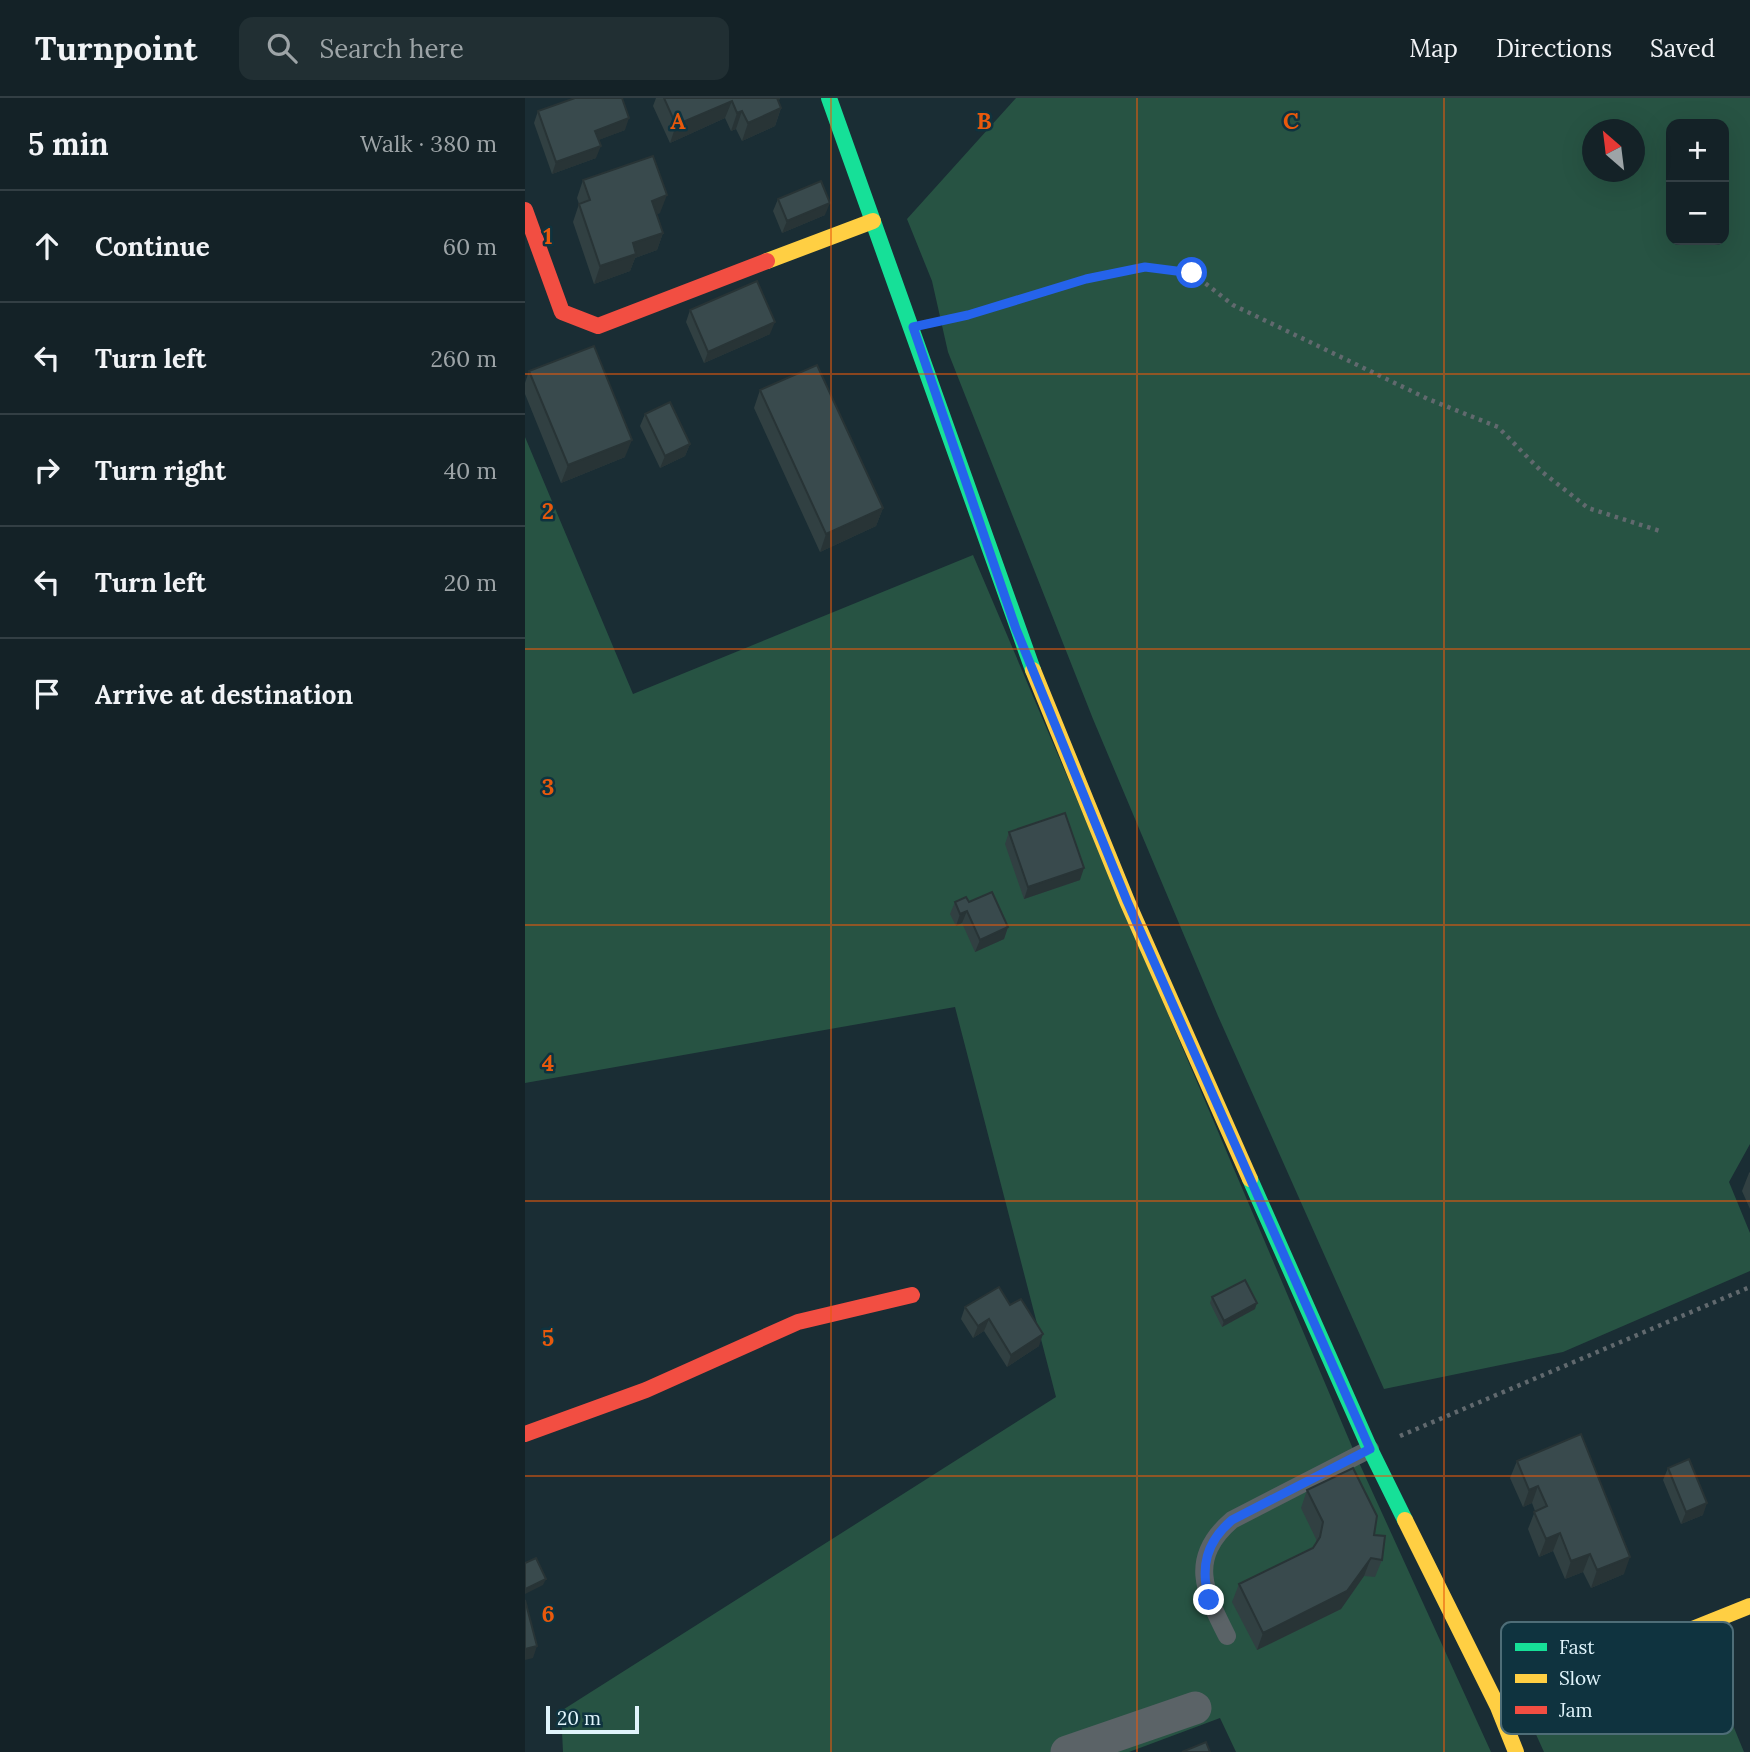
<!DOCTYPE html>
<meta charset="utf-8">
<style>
body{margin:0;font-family:Lora,serif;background:#212f33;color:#f1f3f6}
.controls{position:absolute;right:21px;top:21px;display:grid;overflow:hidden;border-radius:14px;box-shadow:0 7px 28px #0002}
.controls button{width:63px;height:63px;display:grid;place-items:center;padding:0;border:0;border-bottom:2px solid #333f44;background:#142227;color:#f1f3f6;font:35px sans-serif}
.compass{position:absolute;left:1057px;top:21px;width:63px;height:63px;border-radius:50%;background:#142227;box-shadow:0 7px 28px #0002;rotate:332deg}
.scale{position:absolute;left:21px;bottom:18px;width:93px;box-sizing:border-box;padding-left:7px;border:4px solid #e0f4fb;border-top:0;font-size:19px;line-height:24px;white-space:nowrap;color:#e0f4fb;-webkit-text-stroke:5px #0f333f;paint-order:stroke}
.stop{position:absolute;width:21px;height:21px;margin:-16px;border:5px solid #2563eb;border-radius:50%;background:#fff}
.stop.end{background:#2563eb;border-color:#fff;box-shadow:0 2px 7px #0008}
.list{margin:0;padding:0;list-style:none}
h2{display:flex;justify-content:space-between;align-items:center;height:91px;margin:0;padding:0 28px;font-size:30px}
h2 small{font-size:23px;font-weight:400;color:#9da4a7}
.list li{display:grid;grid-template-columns:46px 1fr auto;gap:21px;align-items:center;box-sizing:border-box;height:112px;padding:0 28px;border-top:2px solid #333f44}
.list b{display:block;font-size:26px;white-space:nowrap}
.list em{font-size:23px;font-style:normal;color:#9da4a7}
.icon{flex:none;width:38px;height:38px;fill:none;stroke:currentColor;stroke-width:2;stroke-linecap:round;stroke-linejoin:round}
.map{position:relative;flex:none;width:1225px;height:1654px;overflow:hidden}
header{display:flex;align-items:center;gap:42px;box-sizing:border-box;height:98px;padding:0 35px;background:#142227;border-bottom:2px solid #333f44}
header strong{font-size:33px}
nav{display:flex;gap:38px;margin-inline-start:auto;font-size:24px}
.search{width:490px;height:63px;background:#212f33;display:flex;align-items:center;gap:18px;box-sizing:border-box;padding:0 24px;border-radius:14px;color:#9da4a7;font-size:26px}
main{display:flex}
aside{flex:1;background:#142227}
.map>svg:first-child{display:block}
</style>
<header>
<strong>Turnpoint</strong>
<div class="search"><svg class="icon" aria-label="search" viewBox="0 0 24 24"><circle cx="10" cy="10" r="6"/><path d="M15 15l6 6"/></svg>Search here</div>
<nav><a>Map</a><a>Directions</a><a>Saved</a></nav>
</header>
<main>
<aside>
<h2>5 min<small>Walk · 380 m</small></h2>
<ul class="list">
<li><svg class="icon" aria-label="ahead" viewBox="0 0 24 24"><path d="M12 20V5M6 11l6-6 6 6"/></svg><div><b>Continue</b></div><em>60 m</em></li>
<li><svg class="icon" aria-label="left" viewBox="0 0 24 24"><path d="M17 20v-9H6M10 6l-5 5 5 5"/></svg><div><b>Turn left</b></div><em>260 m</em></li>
<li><svg class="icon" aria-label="right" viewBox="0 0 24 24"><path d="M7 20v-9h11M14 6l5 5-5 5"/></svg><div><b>Turn right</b></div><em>40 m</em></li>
<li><svg class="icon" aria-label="left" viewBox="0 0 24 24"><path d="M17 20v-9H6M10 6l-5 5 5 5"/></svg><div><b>Turn left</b></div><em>20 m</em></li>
<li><svg class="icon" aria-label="arrive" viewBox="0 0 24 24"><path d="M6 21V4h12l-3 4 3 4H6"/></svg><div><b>Arrive at destination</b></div></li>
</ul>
</aside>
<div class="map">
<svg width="1225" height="1654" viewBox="0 0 1225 1654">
<rect width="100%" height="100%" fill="#1a2d34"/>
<path fill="#275343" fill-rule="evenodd" d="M491,0H1225V1046L1204,1084L1225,1135V1173L1038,1254L859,1291L693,918L568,621L423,254L407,183L382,121ZM1146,26H1199V142H1146ZM1068,32H1110V74H1068Z
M0,339L108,596L448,457L831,1358L966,1654H711L695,1620L604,1654H38L36,1613L531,1299L430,909L0,985Z
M1176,1550L1219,1654H1019L1009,1632L1015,1616Z"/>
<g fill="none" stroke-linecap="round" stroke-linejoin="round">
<path stroke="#61696e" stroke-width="4.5" stroke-dasharray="3.5 5" stroke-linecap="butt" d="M420,222L561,181L620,168L667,175L708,207L903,301L973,329L1016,373L1063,410L1135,433
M875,1338L1225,1189"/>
<path stroke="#5b6367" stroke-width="18" d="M702,1538C679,1493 663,1460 707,1422L845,1351"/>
<path stroke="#5b6367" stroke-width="33" d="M542,1654L670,1610"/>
<path stroke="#16e098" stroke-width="16" d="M304,0L508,572
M725,1081L845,1351L880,1422"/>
<path stroke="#ffcf43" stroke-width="16" d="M242,163L348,123
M508,572L602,803L725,1081
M880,1422L973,1609L991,1654
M973,1609L1225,1508"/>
<path stroke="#f24e42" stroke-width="16" d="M0,112L37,214L73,228L242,163
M0,1336L121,1292L273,1224L387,1197"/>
</g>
<path fill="#314042" d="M131,0H255L253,4L256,10L250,28L217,43L211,31L206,33L200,20L145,45L128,8Z
M13,13L100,32L73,42L71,60L27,76L9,25Z
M58,82L135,115L131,116L138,135L132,152L110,160L105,173L69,186L48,124L54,106L52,100Z
M253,101L300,117L257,135L248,113Z
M165,212L245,236L179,265L161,224Z
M4,273L100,359L36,385L0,296V285Z
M235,292L358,410L351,428L295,454L229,310Z
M120,316L165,346L160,358L135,370L115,328Z
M484,734L555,782L499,801L480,746Z
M430,804H444L483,829L479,841L450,854L437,825L431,828L425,816Z
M1225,1074V1111L1217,1093L1224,1075Z
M687,1199L730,1211L697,1229L685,1205Z
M485,1207L514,1248L482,1269L459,1233L448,1240L436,1221L440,1209Z
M992,1363L1099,1476L1066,1490L1058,1474L1040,1481L1028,1453L1014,1459L1003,1431L1010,1413L1007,1405L998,1409L985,1380Z
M1143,1370L1178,1417L1156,1426L1138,1382Z
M782,1392L849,1437L857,1462L850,1479L839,1478L816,1511L732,1552L707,1504L714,1486L788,1450L791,1446V1441L776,1410Z"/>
<path fill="#283436" d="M251,0H255L250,13L256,10L250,28L217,43L223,25Z
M207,3L200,20L145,45L151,27Z
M217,13L211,31L206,33L212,15Z
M104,20L100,32L66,45L70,33Z
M76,48L71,60L27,76L31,64Z
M142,97L135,115L120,121L127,103Z
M305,105L300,117L257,135L262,123Z
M138,135L132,152L110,160L105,173L69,186L75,168L108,145Z
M250,224L245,236L179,265L183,254Z
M107,342L100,359L36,385L43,367Z
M165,346L160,358L135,370L140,358Z
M358,410L351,428L295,454L301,436Z
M559,770L555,782L499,801L503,789Z
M442,813L437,825L431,828L435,816Z
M483,829L479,841L450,854L455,842Z
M732,1205L730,1211L697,1229L699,1223Z
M464,1221L459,1233L448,1240L453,1228Z
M518,1236L514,1248L482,1269L486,1257Z
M1013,1388L1007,1405L998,1409L1004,1392Z
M1182,1405L1178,1417L1156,1426L1161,1414Z
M1035,1435L1028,1453L1014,1459L1021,1441Z
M1065,1456L1058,1474L1040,1481L1046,1463Z
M1105,1459L1099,1476L1066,1490L1072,1472Z
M846,1460L839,1478L816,1511L732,1552L738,1535Z
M21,1481L18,1487L0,1496V1491Z
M12,1548L8,1560L0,1562V1551Z"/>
<path fill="#394a4d" stroke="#283436" stroke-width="2" d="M50,0H97L104,20L70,33L76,48L31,64L13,13Z
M139,0H252L256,10L223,25L217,13L212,15L207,3L151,27Z
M128,58L142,97L127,103L138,135L108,145L111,156L75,168L54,106L65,102L58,82Z
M296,83L305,105L262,123L253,101Z
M232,183L250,224L183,254L165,212Z
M69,248L107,342L43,367L4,273Z
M292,267L358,410L301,436L235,292Z
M145,304L165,346L140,358L120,316Z
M540,715L559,770L503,789L484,734Z
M467,794L483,829L455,842L442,813L435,816L430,804L441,799L444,804Z
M720,1182L732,1205L699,1223L687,1199Z
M474,1189L485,1207L496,1201L518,1236L486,1257L464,1221L453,1228L440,1209Z
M1056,1336L1105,1459L1072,1472L1065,1456L1046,1463L1035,1435L1021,1441L1009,1414L1022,1408L1013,1388L1004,1392L992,1363Z
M1164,1361L1182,1405L1161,1414L1143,1370Z
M828,1370L852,1418L849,1437L860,1438L857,1462L846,1460L822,1493L738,1535L714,1486L788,1450L795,1439L798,1424L782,1392Z
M11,1460L21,1481L0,1491V1465Z
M0,1502L12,1548L0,1551Z
M681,1644L685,1654H657Z"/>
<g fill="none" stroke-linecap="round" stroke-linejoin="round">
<path stroke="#2563eb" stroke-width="9" d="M667,175L620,169L561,181L443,217L388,229L491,531L602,803L845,1351L707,1422C681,1444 675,1469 684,1502"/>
</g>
<path fill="none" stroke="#e8590c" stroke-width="2" stroke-opacity="0.55" d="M306,0V1654M612,0V1654M919,0V1654M0,276H1225M0,551H1225M0,827H1225M0,1103H1225M0,1378H1225"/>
<rect x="976" y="1524" width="232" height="112" rx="10" fill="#0f333f" stroke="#4e6d77" stroke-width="2"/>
<rect x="990" y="1545" width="32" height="8" fill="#16e098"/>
<rect x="990" y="1576" width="32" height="9" fill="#ffcf43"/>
<rect x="990" y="1608" width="32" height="8" fill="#f24e42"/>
<g font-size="19" fill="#e0f4fb">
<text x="1034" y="1556">Fast</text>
<text x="1034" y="1587">Slow</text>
<text x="1034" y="1619">Jam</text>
</g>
<g font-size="23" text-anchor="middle" font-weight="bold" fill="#e8590c" stroke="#0f333f" stroke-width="5" stroke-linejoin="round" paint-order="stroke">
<text x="153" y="31">A</text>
<text x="459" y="31">B</text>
<text x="766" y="31">C</text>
<text x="23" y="146">1</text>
<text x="23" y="421">2</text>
<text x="23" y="697">3</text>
<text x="23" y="973">4</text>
<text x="23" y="1248">5</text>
<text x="23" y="1524">6</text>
</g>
</svg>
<div class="controls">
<button>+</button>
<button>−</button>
</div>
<svg class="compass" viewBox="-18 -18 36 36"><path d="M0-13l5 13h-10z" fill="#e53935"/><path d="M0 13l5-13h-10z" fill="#9da4a7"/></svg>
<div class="scale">20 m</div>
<div class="stop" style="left:667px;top:175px"></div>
<div class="stop end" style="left:684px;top:1502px"></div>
</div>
</main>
